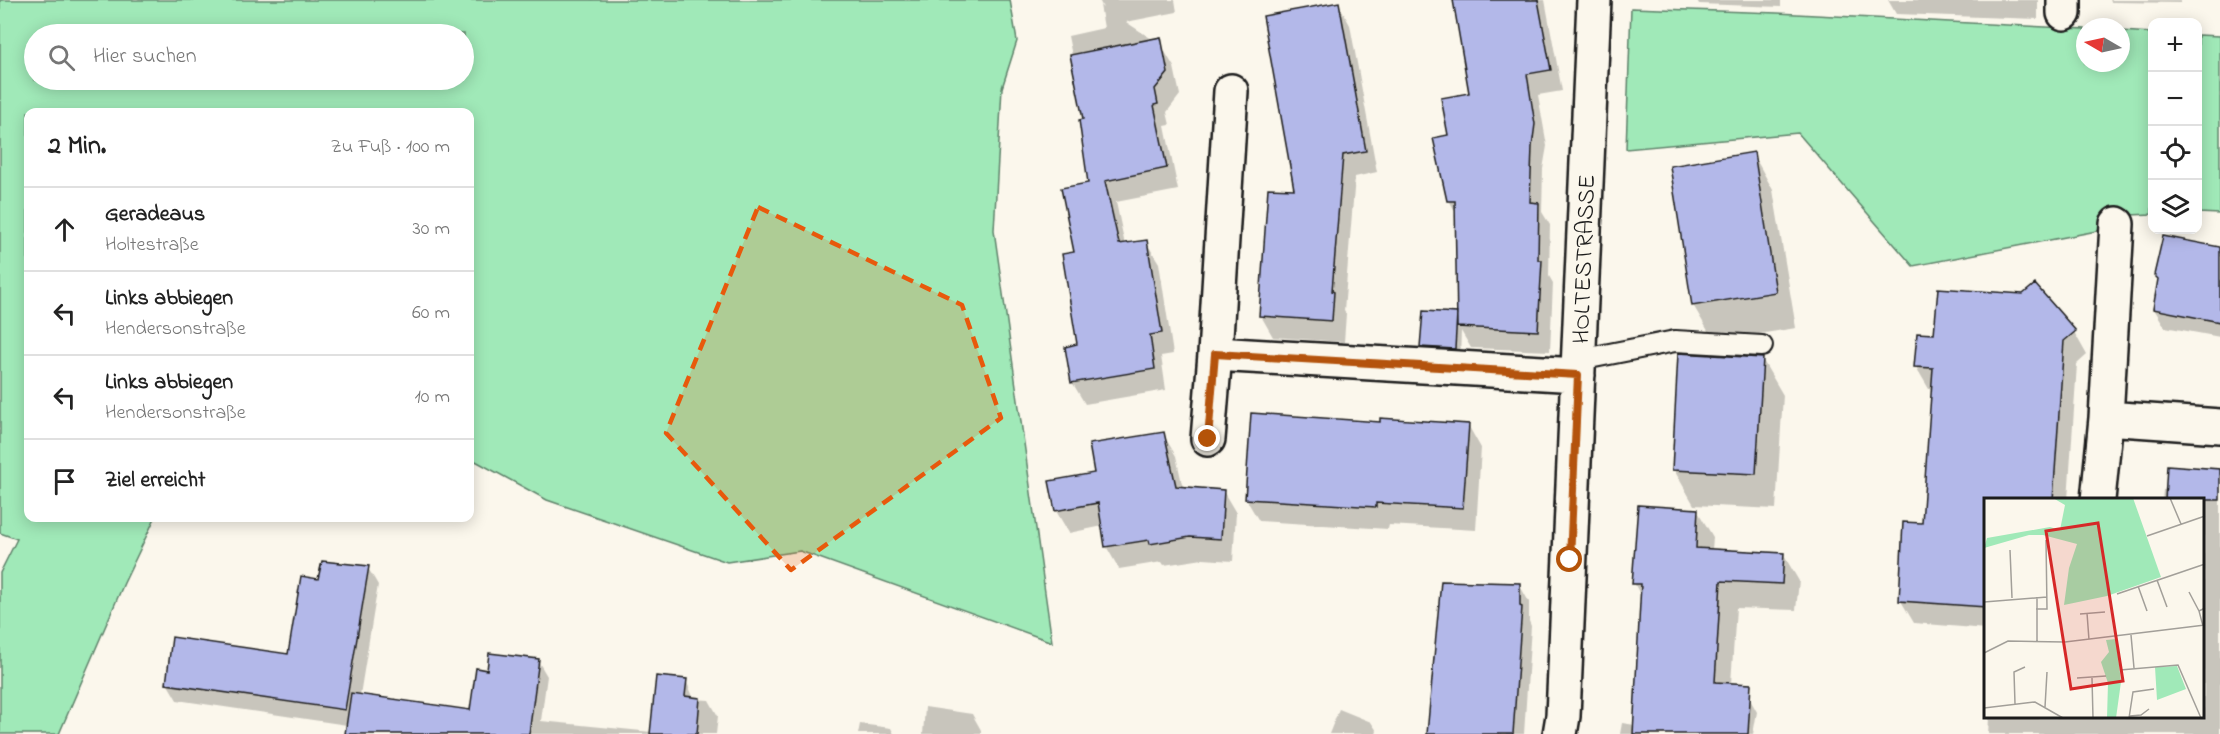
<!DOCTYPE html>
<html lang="de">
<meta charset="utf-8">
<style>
body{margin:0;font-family:"Indie Flower",sans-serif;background:#f6f6f6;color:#222}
.controls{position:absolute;right:18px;top:18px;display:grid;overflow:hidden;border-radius:12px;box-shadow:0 3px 15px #0003}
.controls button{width:54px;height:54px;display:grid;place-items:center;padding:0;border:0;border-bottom:2px solid #e0e0e0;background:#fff;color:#222;font:30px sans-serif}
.compass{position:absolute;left:2076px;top:18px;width:54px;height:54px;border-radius:50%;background:#fff;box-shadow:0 3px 15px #0003;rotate:279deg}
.stop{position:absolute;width:18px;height:18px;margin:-14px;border:4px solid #b45309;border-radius:50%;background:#fff}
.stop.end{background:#b45309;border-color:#fff;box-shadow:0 2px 6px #0008}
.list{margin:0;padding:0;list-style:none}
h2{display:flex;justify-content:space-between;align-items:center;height:78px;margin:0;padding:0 24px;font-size:26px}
h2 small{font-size:20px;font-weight:400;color:#767676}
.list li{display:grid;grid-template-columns:39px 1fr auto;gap:18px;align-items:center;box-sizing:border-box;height:84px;padding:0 24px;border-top:2px solid #e0e0e0}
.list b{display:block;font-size:22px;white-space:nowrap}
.list p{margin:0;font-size:20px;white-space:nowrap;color:#767676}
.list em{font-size:20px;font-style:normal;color:#767676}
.icon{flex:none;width:33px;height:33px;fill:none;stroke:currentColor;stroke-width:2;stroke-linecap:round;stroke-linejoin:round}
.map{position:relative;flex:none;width:2220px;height:734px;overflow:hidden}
.search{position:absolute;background:#fff;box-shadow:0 3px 15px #0003;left:24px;top:24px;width:450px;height:66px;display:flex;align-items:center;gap:15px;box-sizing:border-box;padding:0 21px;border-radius:33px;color:#767676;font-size:22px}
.panel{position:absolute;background:#fff;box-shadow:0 3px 15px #0003;left:24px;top:108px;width:450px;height:414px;border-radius:12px}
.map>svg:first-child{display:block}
</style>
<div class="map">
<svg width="2220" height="734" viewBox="0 0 2220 734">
<rect width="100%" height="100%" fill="#fbf7ec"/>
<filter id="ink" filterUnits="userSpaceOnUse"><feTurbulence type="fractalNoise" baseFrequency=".0167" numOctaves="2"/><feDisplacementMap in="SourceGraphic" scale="12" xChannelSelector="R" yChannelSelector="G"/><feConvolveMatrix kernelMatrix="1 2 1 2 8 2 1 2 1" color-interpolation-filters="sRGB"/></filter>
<g filter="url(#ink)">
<path fill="#a0e9b8" stroke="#5e826a" stroke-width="1.5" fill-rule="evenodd" d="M0,0H1010L1017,41L1002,88L994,230L1052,642L800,551L727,562L547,500L470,458V112H28V518H155L124,583L59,734H0V573L17,539L0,533ZM464,34V80H34V34Z
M1631,8L1777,13L2085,29V63H2121V31L2152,33V214L2108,216L2107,229L1913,266L1798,133L1626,149Z
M2198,35L2220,36V214L2198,213Z"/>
<path fill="#0003" d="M1099,0H1175L1177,12L1126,22L1161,45L1174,67L1180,95L1167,112L1170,125L1165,126L1178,190L1116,202L1125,245L1146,242L1159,263L1173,354L1161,356L1166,390L1085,404L1072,382L1079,346L1075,253L1090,185L1085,120L1068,36L1104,28L1100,5L1103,8Z
M1454,0H1545L1562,91L1538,95L1547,146L1543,169L1542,212L1550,225L1549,276L1553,283L1550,351L1471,348L1461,331L1460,358L1427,356L1422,347L1456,315L1458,318L1457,215L1449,200L1450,136L1471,94Z
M1697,0H1781V7L1699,4Z
M1888,0H2038V19L1896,14Z
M2110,0H2180V3L2111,2Z
M1338,3L1350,25L1377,172L1355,177L1344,311L1346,314L1344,342L1273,337L1261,316L1296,191Z
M1753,154L1773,190L1796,328L1714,341L1693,305Z
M2220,248V337L2165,327L2154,309L2159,282L2156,275Z
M2074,332L2087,355L2077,364L2068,500H1986V629L1914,623L1901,601L1923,524L1933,390L1929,389L1916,367Z
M1762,359L1783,395L1776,509L1694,505L1674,470Z
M1381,423L1468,425L1481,448L1476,530L1389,525L1388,529L1259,521L1246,499Z
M1163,434L1176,456L1183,488L1223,491L1236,513L1233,561L1203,559L1164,565L1162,562L1119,569L1106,546L1103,526L1069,533L1056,511L1095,474Z
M2220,471V734H1988L1989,718H2204V500H2162L2163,490H2167Z
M1697,510L1713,537L1712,550L1783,554L1799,581L1796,610L1736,608L1731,684L1742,685L1757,712L1753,734H1620L1622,723L1635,725L1642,598L1634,583Z
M368,568L378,585L360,695L471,712L488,672L538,661L547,676L541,721L652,732L686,680L694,699L709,700L718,716L716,734H346L347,725L177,700L167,683L289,656L319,580Z
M1519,584L1529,602V621L1531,626L1524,734H1429Z
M925,707L972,714L981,730V734H923Z
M1339,709L1371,722L1377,731L1376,734H1329Z
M860,724L891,728L894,734H858Z"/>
<path fill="#b3b8e9" stroke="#1c1c1c" stroke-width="1.5" d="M1453,0H1538L1551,70L1527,74L1535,124L1532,147L1530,202L1539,203L1538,260H1542L1538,331L1457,327L1455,201H1447L1433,138L1448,135L1441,98L1469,93Z
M1339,2L1366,151L1343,155L1332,291L1334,292L1332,321L1259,316L1268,188L1294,189L1263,16Z
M1161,37L1168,73L1155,89L1158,104L1154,105L1167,168L1105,181L1119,244L1147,240L1162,333L1150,335L1155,369L1071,383L1065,347L1077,344L1062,254L1074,252L1061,188L1088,183L1079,120L1083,119L1070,55Z
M1754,152L1776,292L1692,306L1670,166Z
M2163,236L2220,247V322L2153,309L2158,279L2154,275Z
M2035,284L2076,331L2064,341L2053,500H1986V607L1899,601L1903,522L1922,523L1929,422L1933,368L1914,367L1917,333L1934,334L1938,288L2023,294Z
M1423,311L1457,313L1455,349L1420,347Z
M1678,353L1763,358L1756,474L1672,470Z
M1251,413L1380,422V418L1469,424L1463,508L1376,503V507L1245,499Z
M1164,432L1176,486L1224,490L1221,539L1190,537L1150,544L1149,540L1105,547L1098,503L1055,511L1049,481L1094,473L1089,444Z
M2167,465L2220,469V500H2165Z
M1638,505L1698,509L1696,548L1784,553L1782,584L1721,581L1715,682L1751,684L1748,734H1633L1641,584H1632Z
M322,561L369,566L345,710L166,684L172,637L288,654L301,576L318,579Z
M1441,581L1520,583V606L1522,607L1513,734H1427Z
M489,653L539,659L529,734H345L351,693L470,710L476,668L487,670Z
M656,676L687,679L685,696L700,698L697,734H650Z"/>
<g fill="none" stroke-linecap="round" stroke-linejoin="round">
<g stroke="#1c1c1c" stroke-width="24">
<path id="lane" d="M1579,360L1675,341L1762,346"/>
</g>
<g stroke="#1c1c1c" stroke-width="38">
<path id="street" d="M2064,13V0
M1215,354L1578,375
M2106,418L2220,426
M1208,439L1215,354L1231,91
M2098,500L2106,418L2117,224
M1560,734L1563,716L1594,0"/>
</g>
<use href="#lane" stroke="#fbf7ec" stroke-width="20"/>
<use href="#street" stroke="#fbf7ec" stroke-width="33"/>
</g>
</g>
<g fill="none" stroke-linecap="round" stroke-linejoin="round" filter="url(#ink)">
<path stroke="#b45309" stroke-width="8" d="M1208,439L1215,354L1578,375L1570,560"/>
</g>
<path fill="#e8590c" fill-opacity="0.2" stroke="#e8590c" stroke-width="4.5" stroke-dasharray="12 8" stroke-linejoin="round" d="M758,207L962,305L1001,418L791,570L666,433Z"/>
<g text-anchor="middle" stroke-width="5" stroke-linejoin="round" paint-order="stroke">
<g font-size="24" fill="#1c1c1c" stroke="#fbf7ec">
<text transform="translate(1583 259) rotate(-88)" y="8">HOLTESTRASSE</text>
</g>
</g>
<g transform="translate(1984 498)">
<rect width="220" height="220" fill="#fbf7ec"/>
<path d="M69,0H149L177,79L123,98L80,107L85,70L93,46L59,37H45L0,50L3,40L66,29L76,32L81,7ZM132,141L137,184L132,220H123L124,185L117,164L125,154L122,142ZM193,168L202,191L173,202L171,169Z" fill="#a0e9b8"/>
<path fill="none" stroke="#a29f99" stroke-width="1.5" d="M186,0L197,26M163,38L221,18M26,52L28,100M173,82L183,109M154,88L163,113M205,94L215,113M133,96L221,66M0,104L63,99M52,111H63L62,42M103,115L105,142M96,116L121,114M219,128L215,113L221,110M147,137L150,170M53,144V99M0,155L24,143L81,144L221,127M136,172L194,167L217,220M93,180L122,178M108,180L109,220M31,206L30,174L41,169M61,209L63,174M0,210L51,204L79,220M146,218L157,217L165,211M145,220L149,194L170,191"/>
<path fill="#d62828" fill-opacity="0.15" stroke="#d62828" stroke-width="3" d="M114,25L139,183L87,191L62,33Z"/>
<rect width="220" height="220" fill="none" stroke="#1c1c1c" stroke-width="3"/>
</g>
</svg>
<div class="controls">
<button>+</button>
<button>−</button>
<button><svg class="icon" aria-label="locate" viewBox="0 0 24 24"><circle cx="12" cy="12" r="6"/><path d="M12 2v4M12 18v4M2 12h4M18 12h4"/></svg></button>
<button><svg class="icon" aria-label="layers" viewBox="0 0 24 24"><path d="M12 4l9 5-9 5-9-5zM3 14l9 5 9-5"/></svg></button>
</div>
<svg class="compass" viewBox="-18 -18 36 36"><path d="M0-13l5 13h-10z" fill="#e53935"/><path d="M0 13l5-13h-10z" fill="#767676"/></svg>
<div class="stop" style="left:1570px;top:560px"></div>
<div class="stop end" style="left:1208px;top:439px"></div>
<div class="search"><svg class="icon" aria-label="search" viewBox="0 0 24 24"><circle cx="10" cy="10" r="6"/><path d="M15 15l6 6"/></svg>Hier suchen</div>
<section class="panel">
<h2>2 Min.<small>Zu Fuß · 100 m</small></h2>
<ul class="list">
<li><svg class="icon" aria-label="ahead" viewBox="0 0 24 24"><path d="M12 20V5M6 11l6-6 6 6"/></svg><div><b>Geradeaus</b><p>Holtestraße</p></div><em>30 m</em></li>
<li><svg class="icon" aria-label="left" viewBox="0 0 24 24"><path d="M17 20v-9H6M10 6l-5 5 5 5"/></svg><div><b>Links abbiegen</b><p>Hendersonstraße</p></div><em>60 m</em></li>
<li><svg class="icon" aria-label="left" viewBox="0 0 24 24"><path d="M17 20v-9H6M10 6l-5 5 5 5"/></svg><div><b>Links abbiegen</b><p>Hendersonstraße</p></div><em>10 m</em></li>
<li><svg class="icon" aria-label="arrive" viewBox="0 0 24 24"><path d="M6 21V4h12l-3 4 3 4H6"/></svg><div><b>Ziel erreicht</b></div></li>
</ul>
</section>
</div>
